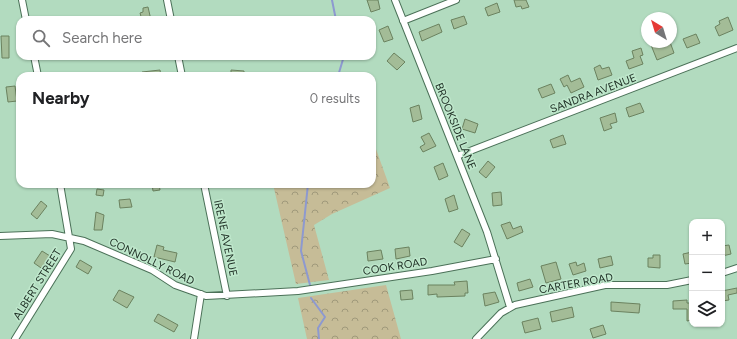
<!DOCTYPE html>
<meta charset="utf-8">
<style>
body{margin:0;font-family:Figtree,sans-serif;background:#f2f2f2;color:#202124}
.controls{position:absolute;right:12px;bottom:12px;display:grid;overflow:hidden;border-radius:8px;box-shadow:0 1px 3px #0004}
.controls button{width:36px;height:36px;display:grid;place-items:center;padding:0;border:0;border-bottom:1px solid #e0e0e0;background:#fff;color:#202124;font:20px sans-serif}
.compass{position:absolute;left:641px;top:12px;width:36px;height:36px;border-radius:50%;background:#fff;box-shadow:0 1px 3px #0004;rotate:322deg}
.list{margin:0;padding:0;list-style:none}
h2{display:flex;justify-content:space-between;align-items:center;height:52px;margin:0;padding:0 16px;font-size:17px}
h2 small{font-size:13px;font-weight:400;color:#757577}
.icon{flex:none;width:22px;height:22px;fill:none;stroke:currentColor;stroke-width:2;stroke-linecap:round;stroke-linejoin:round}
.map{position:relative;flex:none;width:737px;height:339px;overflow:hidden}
.search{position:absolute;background:#fff;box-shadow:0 1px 3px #0004;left:16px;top:16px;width:360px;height:44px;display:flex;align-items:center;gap:10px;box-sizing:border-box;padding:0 14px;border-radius:12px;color:#757577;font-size:15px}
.panel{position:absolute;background:#fff;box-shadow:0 1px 3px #0004;left:16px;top:72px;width:360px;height:116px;border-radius:12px}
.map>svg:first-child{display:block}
</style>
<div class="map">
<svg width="737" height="339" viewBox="0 0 737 339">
<defs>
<pattern id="park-crowns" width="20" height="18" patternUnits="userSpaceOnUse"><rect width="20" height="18" fill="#c6bc97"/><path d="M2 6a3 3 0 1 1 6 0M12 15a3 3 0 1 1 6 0" fill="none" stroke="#a0997b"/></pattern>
</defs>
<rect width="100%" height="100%" fill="#b2dbbf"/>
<path fill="url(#park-crowns)" d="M372,138L390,188L332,214L314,225L329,280L296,284L273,184H372Z
M386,285L401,339H307L298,298Z"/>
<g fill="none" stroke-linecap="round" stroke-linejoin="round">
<path stroke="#8d99d0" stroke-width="2" d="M332,0L336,20
M338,76L344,56
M308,184L301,251L310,285
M311,298L325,317L318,328L319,339"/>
</g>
<path fill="#a3bc97" stroke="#6b825f" d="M367,0H378L380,9L371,12Z
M514,0H526L529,7L522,9L521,6L516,7Z
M497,3L500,12L488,16L485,8Z
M148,7L151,20H142L140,13L143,12V8Z
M464,16L467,24L454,29L451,20Z
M728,17L733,30L719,36L715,27L720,24L719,21Z
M439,24L442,32L422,41L419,32Z
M388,26L393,39L384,42L379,30Z
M696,34L700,43L687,48L683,39Z
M1,36H9V58H2Z
M665,42H670L674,53L657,60L651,45L656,43L657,45Z
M641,48L643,55L640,56L643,64L629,69L626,61L634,58L632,51Z
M394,53L405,62L397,70L387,61Z
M600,65L602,69L609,67L612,75L598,80L594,68Z
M160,70L161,76H143L142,72Z
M231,70L244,71V76H231Z
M568,75L571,82L580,78L584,87L571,93L567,85L564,87L560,79Z
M551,84L555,93L542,98L538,89Z
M15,86L17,101L8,102L6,87Z
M640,103L644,112L629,117L626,108Z
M419,105L422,119L413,122L410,108Z
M615,113L617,122L610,124L612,128L604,131L600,118Z
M465,119L478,124L475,133L462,129Z
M429,133L436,146L423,152L420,147L425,144L421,137Z
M563,135L566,144L553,148L550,140Z
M488,161L495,167L486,178L479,172Z
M443,163L448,176L439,180L434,167Z
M152,184H159L160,190L153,191Z
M97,189L104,190L103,196L96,195Z
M501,192L502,205L493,206L492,193Z
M454,195L458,209L449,212L445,199Z
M130,199L132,207L120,208L119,200Z
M41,201L47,206L37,219L31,214Z
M96,212L104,215L102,230H94Z
M510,222L513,229L521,226L523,232L507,239L501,225Z
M462,229L470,234L462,247L454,242Z
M157,245L164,247L163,250L177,253L175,262L154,257Z
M729,245L731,254L722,256V246Z
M409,247L410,256L396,259L395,249Z
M381,250L383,259L368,261L367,252Z
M42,251L50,256L45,264L47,265L44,270L34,263Z
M692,252V263L685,264L683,254Z
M653,255H660V268L648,267V258H653Z
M611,256L613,265L600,268L598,259Z
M80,260L92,267L88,274L76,267Z
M556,262L561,279L546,283L541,266Z
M576,262L577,266L584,263L586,271L573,275L569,264Z
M530,279L533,287L519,291L517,283Z
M467,281L468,293H465V296L437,297V294L428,295V285H455L454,282Z
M737,288V293L728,295L729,300L722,301V291Z
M119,290L134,297L127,308L113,300Z
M412,290L413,299L401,300L400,291Z
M495,292L499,302L485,306L483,294Z
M687,300V303H692V320L687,321V309H673V301Z
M611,302L640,304L639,313L611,311Z
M572,307L574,317L552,322L550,312Z
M158,314L178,325L174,332L154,321Z
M538,318L541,329L525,333L522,322Z
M603,325L606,334L593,338L590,329Z"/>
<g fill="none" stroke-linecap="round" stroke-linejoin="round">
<g stroke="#4b7158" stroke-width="8">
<path id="minor" d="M22,0L26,20
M167,0L171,20
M395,0L487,232L510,307
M403,21L456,0
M34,56L38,76
M178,56L182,76
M457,156L737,48
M204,184L227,296
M0,236L52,234L84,241L152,270L175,285L206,296L298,291L432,271L496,259
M722,273L737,268
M15,339L71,249L60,184
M194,339L201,294
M476,339L501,313L515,305L605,285H667L692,280"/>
</g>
<use href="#minor" stroke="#fff" stroke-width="6"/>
</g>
<g text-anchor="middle" stroke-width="3" stroke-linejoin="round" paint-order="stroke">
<g font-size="11" fill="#1d2d23" stroke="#bfe8cc">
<text transform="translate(593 93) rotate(-21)" y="4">SANDRA AVENUE</text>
<text transform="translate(456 126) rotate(68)" y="4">BROOKSIDE LANE</text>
<text transform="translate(226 238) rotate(78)" y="4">IRENE AVENUE</text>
<text transform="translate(152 261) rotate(26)" y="4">CONNOLLY ROAD</text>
<text transform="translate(395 266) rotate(-9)" y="4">COOK ROAD</text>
<text transform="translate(576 283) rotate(-10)" y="4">CARTER ROAD</text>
<text transform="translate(37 284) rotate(-58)" y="4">ALBERT STREET</text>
</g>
</g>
</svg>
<div class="controls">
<button>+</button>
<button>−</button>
<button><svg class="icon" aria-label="layers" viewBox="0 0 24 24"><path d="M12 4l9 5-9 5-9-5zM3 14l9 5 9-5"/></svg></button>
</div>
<svg class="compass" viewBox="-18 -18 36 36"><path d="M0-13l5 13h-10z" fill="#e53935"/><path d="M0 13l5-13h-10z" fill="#757577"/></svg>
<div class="search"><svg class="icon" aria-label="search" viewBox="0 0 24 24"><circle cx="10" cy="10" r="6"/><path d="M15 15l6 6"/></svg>Search here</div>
<section class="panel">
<h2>Nearby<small>0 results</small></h2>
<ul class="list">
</ul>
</section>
</div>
